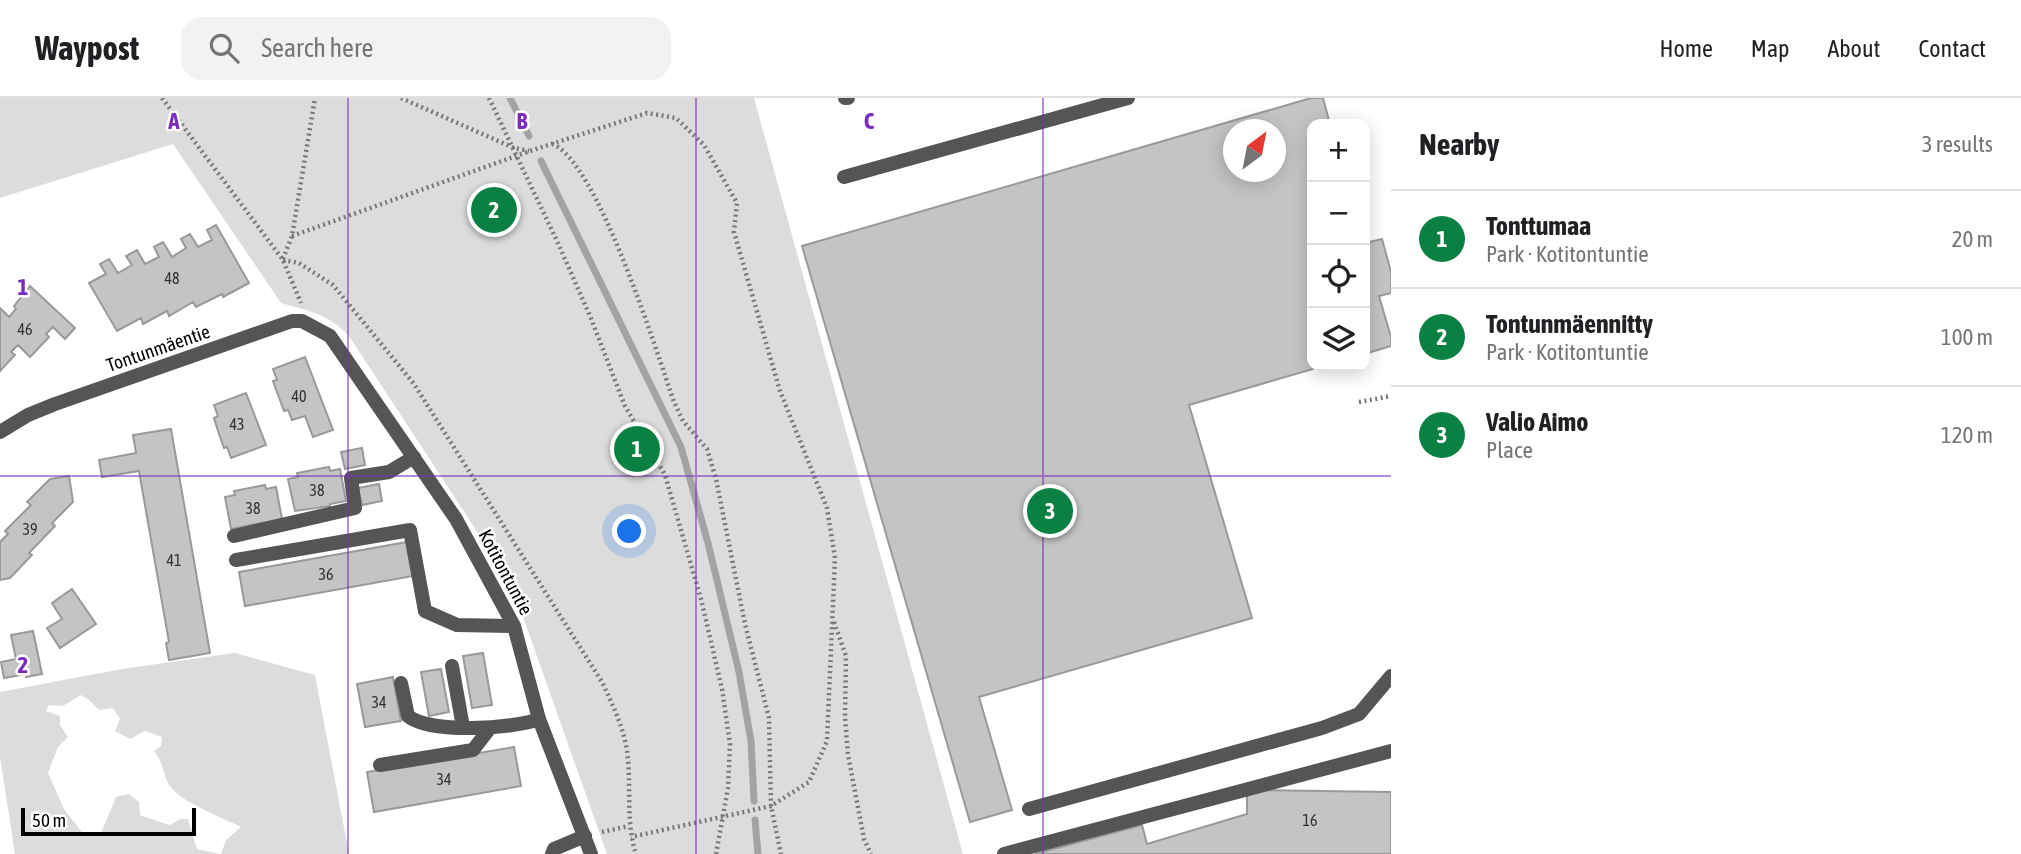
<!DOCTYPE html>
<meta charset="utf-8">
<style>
body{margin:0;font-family:"Asap Condensed",sans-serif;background:#f2f2f2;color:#202124}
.controls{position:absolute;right:21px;top:21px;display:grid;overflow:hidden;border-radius:14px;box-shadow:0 4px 18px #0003}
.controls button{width:63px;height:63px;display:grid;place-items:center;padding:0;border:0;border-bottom:2px solid #e0e0e0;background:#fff;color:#202124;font:35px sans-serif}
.compass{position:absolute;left:1223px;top:21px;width:63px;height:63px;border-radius:50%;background:#fff;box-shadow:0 4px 18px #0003;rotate:32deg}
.scale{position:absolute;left:21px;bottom:18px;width:175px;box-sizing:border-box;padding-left:7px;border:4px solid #000;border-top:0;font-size:19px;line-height:24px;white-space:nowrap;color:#000;-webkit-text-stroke:5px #fff;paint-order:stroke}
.you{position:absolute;left:630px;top:434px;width:24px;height:24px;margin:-18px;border:5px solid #fff;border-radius:50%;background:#1a73e8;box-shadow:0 0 0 10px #1a73e833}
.badge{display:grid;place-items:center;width:46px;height:46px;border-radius:50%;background:#0b8043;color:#fff;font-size:23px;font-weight:700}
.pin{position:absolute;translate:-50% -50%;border:4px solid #fff;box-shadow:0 2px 7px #0006}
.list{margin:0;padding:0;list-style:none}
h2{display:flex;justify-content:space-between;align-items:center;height:91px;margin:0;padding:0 28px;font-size:30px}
h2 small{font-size:23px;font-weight:400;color:#757577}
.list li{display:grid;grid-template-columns:46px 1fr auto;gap:21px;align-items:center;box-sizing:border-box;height:98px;padding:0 28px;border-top:2px solid #e0e0e0}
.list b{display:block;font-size:26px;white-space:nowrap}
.list p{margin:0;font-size:23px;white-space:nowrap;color:#757577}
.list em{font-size:23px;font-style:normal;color:#757577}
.icon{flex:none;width:38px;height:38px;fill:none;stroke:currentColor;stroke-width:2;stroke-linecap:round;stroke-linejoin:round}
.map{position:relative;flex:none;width:1391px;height:756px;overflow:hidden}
header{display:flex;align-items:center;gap:42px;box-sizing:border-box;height:98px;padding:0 35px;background:#fff;border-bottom:2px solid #e0e0e0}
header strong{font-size:33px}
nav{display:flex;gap:38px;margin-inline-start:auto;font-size:24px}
.search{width:490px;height:63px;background:#f2f2f2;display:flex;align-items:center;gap:18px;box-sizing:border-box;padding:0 24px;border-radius:21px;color:#757577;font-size:26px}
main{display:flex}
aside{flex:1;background:#fff}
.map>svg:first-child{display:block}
</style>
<header>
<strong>Waypost</strong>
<div class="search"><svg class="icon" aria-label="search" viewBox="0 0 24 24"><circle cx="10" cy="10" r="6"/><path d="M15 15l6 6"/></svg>Search here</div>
<nav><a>Home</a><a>Map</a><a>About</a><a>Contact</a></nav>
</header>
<main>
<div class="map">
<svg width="1391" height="756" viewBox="0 0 1391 756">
<rect width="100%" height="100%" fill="#fff"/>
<path fill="#dcdcdc" d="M0,0H754L963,756H607L523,519L497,464L349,238C328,216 310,213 281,205L173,46L0,100Z
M235,555L315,577L349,756H221L226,742L241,729C222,719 175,703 167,683C162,671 163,664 154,653L161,648L162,639L145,633L130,641L115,633L120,621L113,610L99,612L89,602L81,597L63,608L49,607L46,613L60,618V627L68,639L58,649L48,675L64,711L84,737L101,735L116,699L129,696L139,704L140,717L169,727L181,721H188L197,751L220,756H15L0,659V594L122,571Z"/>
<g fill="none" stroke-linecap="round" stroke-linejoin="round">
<path stroke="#a3a3a3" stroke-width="7" d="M510,0L529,38
M541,63L681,349L708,445L739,574L751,643L754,703
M755,722L758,756"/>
</g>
<path fill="#c4c4c4" stroke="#999" stroke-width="2" fill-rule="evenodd" d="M1311,0H1323L1330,26H1312V268H1323L1189,307L1252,520L979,599L1012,712L970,724L802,148ZM1234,32H1276V74H1234Z
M216,127L249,185L223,199L222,196L196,209L193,204L169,218L167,213L143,226L141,220L117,233L89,185L106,176L100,166L109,161L118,175L132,167L126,158L137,152L145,166L159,159L154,149L163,144L172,159L186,150L181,141L190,136L198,149L212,142L207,132Z
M1382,141L1391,174V195L1379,198L1391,239V248L1365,256V145Z
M30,188L75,230L65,241L53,229L46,236L49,239L30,259L18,247L11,254L15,257L0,273V210L9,219L16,211L14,208Z
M305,259L333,332L313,339L305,318L292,322L288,312L284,313L273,283L277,282L273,271Z
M246,295L266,347L231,360L227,349L224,350L218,333L214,320L218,318L214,307Z
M171,331L210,555L169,562L166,545L169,544L139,373L102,379L99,362L136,355L133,337Z
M362,350L365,367L345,371L341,354Z
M329,369L330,373L340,371L346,403L330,406V408L295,413L288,381L298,379L297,375Z
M69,378L73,404L52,425L55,428L29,455L32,457L10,480L0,482V444L8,436L5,433L31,407L27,404L50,381Z
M379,386L382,403L362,407L358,390Z
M265,387L266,391L276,389L282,421L231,431L225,399L235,397L234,393Z
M407,444L413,478L245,508L239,474Z
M72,491L96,526L60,550L47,530L62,521L52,505Z
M33,533L42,576L26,579V576L4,580L1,564L16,561L11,537Z
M483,555L492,607L472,610L463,558Z
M441,571L449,614L429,618L421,574Z
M393,579L401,623L365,629L357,586Z
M514,649L521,688L374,714L367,674Z
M1247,692L1391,694V756H1035L1142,727L1147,746L1247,716Z"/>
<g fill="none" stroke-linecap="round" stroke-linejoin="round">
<path stroke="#777" stroke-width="4.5" stroke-dasharray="2 3.5" stroke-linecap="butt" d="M162,0L283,162L301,205
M401,0L514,50L529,53
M489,0L557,143L590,218L625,308L665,377L701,501L722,591L730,646L728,690L716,756
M552,46C597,62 657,255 674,304L683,323L707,351L716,381L745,526L769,620L771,708L781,756
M292,138L530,53L647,15L676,20L704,47L737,105L734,134L780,293L827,410L835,460L827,643L809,684L771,708L631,739
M283,161L292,138L315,0
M283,162L299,165L333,187L414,286L602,584C614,610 626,634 628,662C631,695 626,725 636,756
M1359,304L1391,298
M834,524L846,558L845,619L848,657L864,741L871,756
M602,734L629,728"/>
<path stroke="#555" stroke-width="14" d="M845,0H848
M844,79L1128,0
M234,438L355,410L351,380L389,374L414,359
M236,462L410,432L425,513L457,527L514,528
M452,568L463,629
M401,585L408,618C430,636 513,631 539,621
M380,667L473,652L490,630
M1029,711L1322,630L1359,616L1391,578
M552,756L554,751L585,738
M1004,756L1391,653"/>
<path stroke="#555" stroke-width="14" d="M0,334L28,317L55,306L292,223H302L330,238L456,421L514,528L539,621L591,756"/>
</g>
<path fill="none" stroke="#7b2cbf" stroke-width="2" stroke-opacity="0.55" d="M348,0V756M696,0V756M1043,0V756M0,378H1391"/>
<g text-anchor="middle" stroke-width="5" stroke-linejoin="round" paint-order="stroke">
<g font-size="16" fill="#313131">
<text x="172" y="186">48</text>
<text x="25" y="237">46</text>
<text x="299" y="304">40</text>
<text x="237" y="332">43</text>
<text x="317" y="398">38</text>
<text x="253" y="416">38</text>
<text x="30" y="437">39</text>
<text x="174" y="468">41</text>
<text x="326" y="482">36</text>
<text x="379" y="610">34</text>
<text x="444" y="687">34</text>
<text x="1310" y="728">16</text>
</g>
<g font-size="19" fill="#000" stroke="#fff">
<text transform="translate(158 250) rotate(-19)" y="7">Tontunmäentie</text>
<text transform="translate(506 474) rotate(62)" y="7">Kotitontuntie</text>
</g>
</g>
<g font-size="23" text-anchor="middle" font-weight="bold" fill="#7b2cbf" stroke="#fff" stroke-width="5" stroke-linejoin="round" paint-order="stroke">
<text x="174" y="31">A</text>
<text x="522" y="31">B</text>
<text x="869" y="31">C</text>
<text x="23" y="197">1</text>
<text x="23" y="575">2</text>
</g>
</svg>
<div class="controls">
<button>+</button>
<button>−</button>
<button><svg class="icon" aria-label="locate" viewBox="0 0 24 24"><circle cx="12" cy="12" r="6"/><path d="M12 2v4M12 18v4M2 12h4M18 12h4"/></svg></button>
<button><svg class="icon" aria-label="layers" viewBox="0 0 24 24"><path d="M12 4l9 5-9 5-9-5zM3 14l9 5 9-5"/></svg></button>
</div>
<svg class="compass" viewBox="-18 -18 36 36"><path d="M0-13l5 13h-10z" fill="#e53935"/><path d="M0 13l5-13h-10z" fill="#757577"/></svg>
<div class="scale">50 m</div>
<div class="you"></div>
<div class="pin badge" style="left:637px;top:351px">1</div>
<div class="pin badge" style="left:494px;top:112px">2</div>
<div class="pin badge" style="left:1050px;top:413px">3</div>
</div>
<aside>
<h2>Nearby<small>3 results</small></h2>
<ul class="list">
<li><span class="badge">1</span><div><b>Tonttumaa</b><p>Park · Kotitontuntie</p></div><em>20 m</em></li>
<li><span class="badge">2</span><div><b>Tontunmäennitty</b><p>Park · Kotitontuntie</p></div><em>100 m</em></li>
<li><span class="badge">3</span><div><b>Valio Aimo</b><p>Place</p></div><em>120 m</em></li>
</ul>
</aside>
</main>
